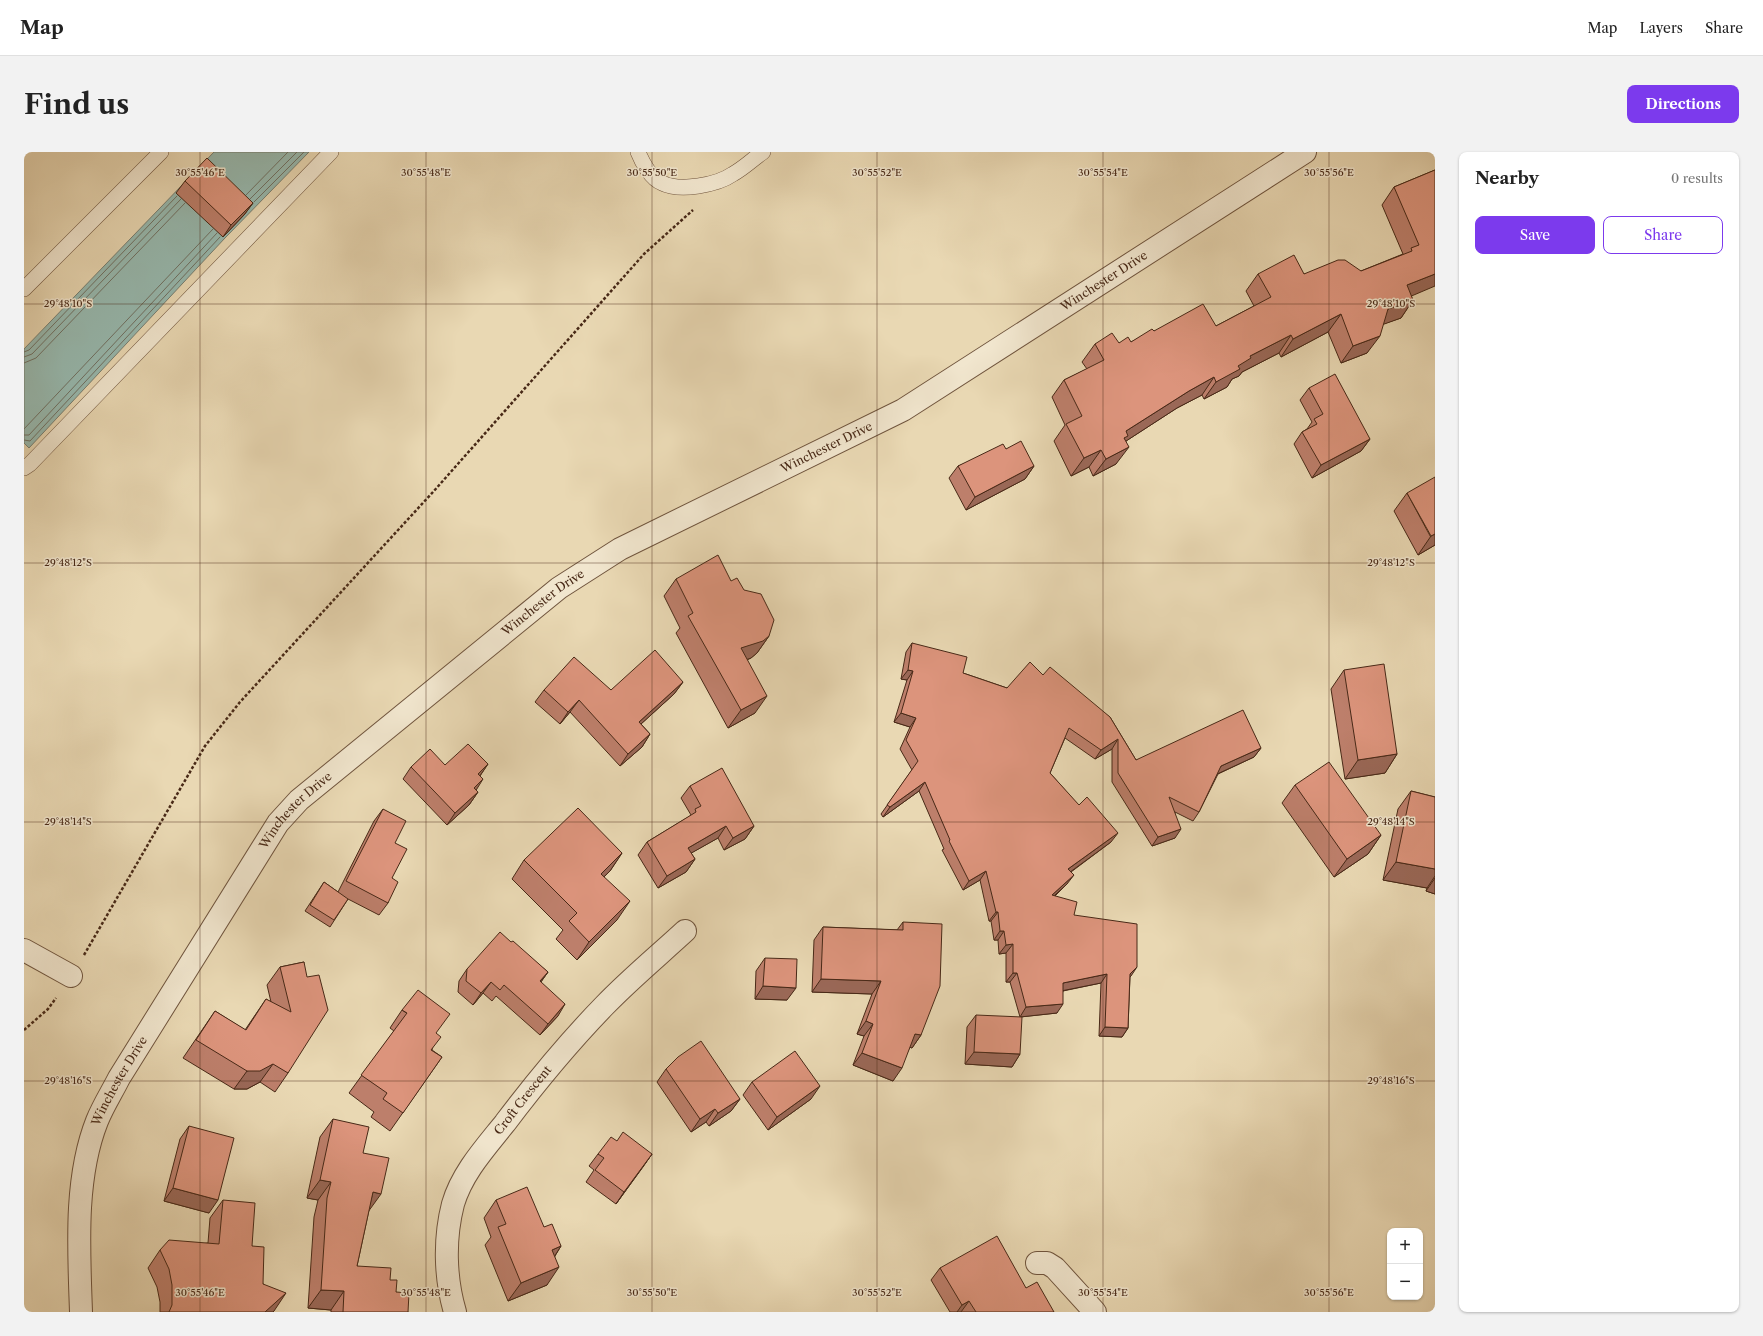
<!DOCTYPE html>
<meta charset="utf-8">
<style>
body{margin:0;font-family:"Libre Caslon Text",serif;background:#f2f2f2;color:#222}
.controls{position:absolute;right:12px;bottom:12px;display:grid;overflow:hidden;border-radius:8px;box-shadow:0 1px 3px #0004}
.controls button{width:36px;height:36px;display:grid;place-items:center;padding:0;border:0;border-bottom:1px solid #e0e0e0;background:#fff;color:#222;font:20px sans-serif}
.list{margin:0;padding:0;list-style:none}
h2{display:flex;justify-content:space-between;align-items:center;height:52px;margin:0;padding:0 16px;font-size:17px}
h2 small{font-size:13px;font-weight:400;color:#767676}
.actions{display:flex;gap:8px;padding:12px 16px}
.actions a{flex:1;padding:9px 0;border:1px solid #7c3aed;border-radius:8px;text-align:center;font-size:14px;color:#7c3aed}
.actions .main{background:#7c3aed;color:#fff}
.map{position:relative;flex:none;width:1411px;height:1160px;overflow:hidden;border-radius:8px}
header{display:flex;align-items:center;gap:24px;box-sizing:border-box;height:56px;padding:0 20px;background:#fff;border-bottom:1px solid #e0e0e0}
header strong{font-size:19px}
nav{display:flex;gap:22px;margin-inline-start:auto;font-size:14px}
.intro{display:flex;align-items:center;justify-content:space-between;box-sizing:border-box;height:96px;padding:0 24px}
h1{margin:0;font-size:28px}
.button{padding:10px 18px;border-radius:8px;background:#7c3aed;color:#fff;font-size:14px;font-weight:700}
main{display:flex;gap:24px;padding:0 24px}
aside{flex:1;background:#fff;border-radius:8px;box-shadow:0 1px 3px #0004}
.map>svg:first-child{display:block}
</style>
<header>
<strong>Map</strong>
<nav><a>Map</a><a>Layers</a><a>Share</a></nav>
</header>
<div class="intro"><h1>Find us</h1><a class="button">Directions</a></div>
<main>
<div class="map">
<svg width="1411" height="1160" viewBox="0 0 1411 1160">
<rect width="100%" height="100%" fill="#e9d8b3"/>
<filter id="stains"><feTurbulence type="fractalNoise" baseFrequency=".005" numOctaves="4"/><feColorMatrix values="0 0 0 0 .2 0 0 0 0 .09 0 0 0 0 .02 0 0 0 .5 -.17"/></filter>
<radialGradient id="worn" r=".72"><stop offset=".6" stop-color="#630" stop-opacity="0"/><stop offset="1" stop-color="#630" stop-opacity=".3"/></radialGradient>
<path fill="#97b9af" stroke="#777f72" d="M190,0H285L201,86L5,296L0,291V197Z"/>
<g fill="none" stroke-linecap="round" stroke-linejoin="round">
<path stroke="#707163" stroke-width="1" d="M222,43L264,0
M226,47L273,0
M230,50L280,0
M0,200L5,198L153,44
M0,205L8,202L157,47
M0,211L12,206L161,51
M0,277L189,77
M0,283H5L193,81
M0,288L6,289L196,85"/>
<g stroke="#70553e" stroke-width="16">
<path id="lane" d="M614,0C618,10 627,27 638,31C656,40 693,33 709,22C720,16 729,7 739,0
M0,137L137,0
M0,316L6,312L307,0"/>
</g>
<g stroke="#70553e" stroke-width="24">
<g id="street">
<path d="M0,798L47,824"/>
<path d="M1013,1111H1023L1031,1116L1071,1160"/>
<path id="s1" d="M57,1160C55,1099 50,1027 73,969C79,954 88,940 95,926L254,671L275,648L535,436L596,397L879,258L1281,0"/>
<path id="s2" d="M431,1160C421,1126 420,1087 429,1052C438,1021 461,996 481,971C512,930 545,890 581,853C606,827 635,803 661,779"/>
</g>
</g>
<path stroke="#482917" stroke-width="2.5" stroke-dasharray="3 2" stroke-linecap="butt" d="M60,803L181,594L216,550L409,340L620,102L669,58
M0,878L24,857L32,846"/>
<use href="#lane" stroke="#f1e6ce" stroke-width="15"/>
<use href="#street" stroke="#f1e6ce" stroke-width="22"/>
</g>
<path fill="#bd7f6b" stroke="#482917" d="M1411,18L1387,144L1389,148L1377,166L1359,172L1343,201L1317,211L1304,180L1257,205L1255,201L1218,220L1215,224L1208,227L1203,235L1180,247L1178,243L1153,256L1102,289L1092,312L1069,324L1065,315L1047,324L1030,289L1041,273L1028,245L1040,228L1063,217L1058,210L1071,192L1095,191L1107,190L1130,179L1192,174L1230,154L1222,139L1234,122H1280L1337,119L1379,102L1358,53L1370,35Z
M161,29L229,51L220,63L199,85L152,41Z
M1285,236L1346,287L1337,299L1288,326L1270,292L1278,280L1283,277L1288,270L1276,248Z
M982,297L1010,314L1001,327L942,358L925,326L934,314Z
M1383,341L1411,393L1394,403L1370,359Z
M652,427L707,429L745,484L733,501L727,506L723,508L731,561L704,576L652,481L656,476L640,444Z
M888,491L939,521L983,536L1019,523L1086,565L1112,608L1237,596L1230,605L1194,622L1175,660L1169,669L1151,660V686L1128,694L1088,630V597L1071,607L1041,586L1026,621L1087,690L1047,720L1043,732L1031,744L1050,763L1106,824L1104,876L1098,885L1075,884L1077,831L1039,839L1033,861L996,865L986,830H982V801L975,802L974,788H970L967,769H965L956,728L939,738L918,698L920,697L895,639L859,665L857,662L888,618L876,597L886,575L870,570L883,528L877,527L882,500Z
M1320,518L1373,602L1361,621L1321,627L1307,537Z
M659,530L650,542L617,572L626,582L618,595L596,614L546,560L536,572L511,550L520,538H587Z
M464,612L456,624L452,638L454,640L445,653L423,673L379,627L387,615Z
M1271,633L1357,683L1344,702L1310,725L1258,651Z
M666,634L730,674L721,687L700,698L694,686L667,701L671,707L662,720L634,736L614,703L623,690L666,664L667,663L657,646Z
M1387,639L1411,645V742L1402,739L1403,736L1359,728L1374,657Z
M359,657L368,726L364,751L355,763L324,747L306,775L281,759L300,730L314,740L350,669Z
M598,701L586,719L580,725L593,768L553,808L532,787L539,778L488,727L500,708Z
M879,770L897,883L888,896L886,895L869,929L829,913L840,884L833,882L848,842L788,840L790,788L799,775L873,778Z
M487,790L524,820L517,830L534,864L516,883L472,844L468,849L459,841L449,853L434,840L435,829L443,817Z
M741,806L763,848L731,847L732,819Z
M280,810L264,921L251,940L236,930L223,937H210L159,906L191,859L221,878L242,847L247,850L243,833L256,815Z
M378,858L412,882L408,898L418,905L366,979L347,965L350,960L325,941L370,879L366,876Z
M952,863L996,902L988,915L941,912L943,875Z
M642,917L716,947L707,959L685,974L682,970L667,980L633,930Z
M728,930L787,947L744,978L719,943Z
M309,967L339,1001L345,1058L333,1114L366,1128L372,1140L384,1160H307V1158L284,1156L290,1065L294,1048L283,1046L296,985Z
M165,974L185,1061L140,1049L156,987Z
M574,1002H628L592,1052L562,1030L570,1018L565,1014Z
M199,1048L228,1094L239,1132L250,1159L249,1160H136V1150L133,1135L124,1116L136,1098L184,1091L186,1066Z
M472,1048L520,1075L537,1094L531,1104L523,1133L484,1149L461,1093L467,1085L460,1066Z
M916,1116L1002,1136L1030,1160H926L907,1128Z"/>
<path fill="#9a6857" stroke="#482917" d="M229,51L220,63L199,85L207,73Z
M1411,122V134L1371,151L1383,133Z
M1389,148L1377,166L1352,175L1364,157Z
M1317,162L1304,180L1257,205L1269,187Z
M1267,183L1255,201L1218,220L1215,224L1208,227L1203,235L1180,247L1192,230L1226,204Z
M1356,184L1343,201L1317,211L1329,194Z
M1190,225L1178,243L1153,256L1099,291L1102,279L1165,239Z
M1346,287L1337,299L1288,326L1297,313Z
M1105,295L1092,312L1069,324L1082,307Z
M1077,298L1065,315L1047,324L1060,306Z
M1010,314L1001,327L942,358L951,345Z
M1411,382V393L1394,403L1407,384Z
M745,484L733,501L727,506L705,514L717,496Z
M884,518L889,519L883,528L877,527Z
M659,530L650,542L606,582L615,570Z
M743,544L731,561L704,576L717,558Z
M555,548L546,560L536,572L544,560Z
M877,561L892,566L886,575L870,570Z
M626,582L618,595L596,614L604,602Z
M1094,587L1088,597L1071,607L1077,598Z
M1237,596L1230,605L1191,623L1197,614Z
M1373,602L1361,621L1321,627L1334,608Z
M464,612L455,625L454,622Z
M459,627L451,640L450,636Z
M901,630L895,639L859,665L866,655Z
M454,640L445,653L423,673L431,661Z
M702,674L694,686L655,708L664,696Z
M730,674L721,687L700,698L709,686Z
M1157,677L1151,686L1128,694L1134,685Z
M1094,681L1087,690L1038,726L1044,717Z
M1357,683L1344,702L1310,725L1323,707Z
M598,701L586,719L564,740L577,722Z
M671,707L662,720L634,736L643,724Z
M1372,710L1411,717V724L1403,736L1359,728Z
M962,719L956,728L939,738L945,729Z
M1050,723L1043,732L1021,752L1028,743Z
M1411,726V742L1402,739Z
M606,749L593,768L553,808L565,790Z
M972,760H974L967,769H965Z
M976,779H980L974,788H970Z
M989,792L982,801L975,802L982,793Z
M1113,815L1107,824L1100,831L1106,822Z
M524,820L516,831V829Z
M989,821H993L986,830H982Z
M1083,822L1077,831L1032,840L1039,831Z
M797,827L857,829L848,842L788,840Z
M467,830L459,841L449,853L457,841Z
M739,834L772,836L763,848L731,847Z
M541,852L534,864L516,883L524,872Z
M1039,852L1033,861L996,865L1002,855Z
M842,869L849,872L840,884L833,882Z
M1081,875L1104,876L1098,885L1075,884Z
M891,882L897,883L888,896L882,894Z
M950,900L996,902L988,915L941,912Z
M838,901L878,916L869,929L829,913Z
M249,912L236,930L223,937H210L223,919Z
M796,934L787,947L744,978L753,965Z
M716,947L707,959L685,974L694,961Z
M691,957L682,970L667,980L676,967Z
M628,1002L619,1015L592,1052L600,1040Z
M296,1028L307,1030L294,1048L283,1046Z
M149,1036L194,1048L185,1061L140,1049Z
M349,1040L357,1042L344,1060Z
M537,1094L525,1113L528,1098Z
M535,1115L523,1133L484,1149L497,1131Z
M297,1138L320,1139L307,1158L284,1156Z
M262,1141L250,1159L249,1160H240Z
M945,1149L937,1160H933L938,1153Z"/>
<path fill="#dc947c" stroke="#482917" d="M183,6L229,51L207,73L161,29Z
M1411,18V122L1383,133L1389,148L1364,157L1356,184L1329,194L1317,162L1269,187L1267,183L1226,204L1227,206L1214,214L1216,217L1192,230L1190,225L1165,239L1102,279L1104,284L1100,286L1105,295L1082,307L1077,298L1060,306L1042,272L1058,264L1040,228L1080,208L1071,192L1088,181L1095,191L1104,185L1107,190L1128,177L1130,179L1179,152L1192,174L1247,145L1234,122L1270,103L1280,122L1314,108H1321L1337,119L1388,99L1387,96L1395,93L1370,35Z
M1311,222L1346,287L1297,313L1278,280L1293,272L1290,267L1299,262L1285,236Z
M997,289L1010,314L951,345L934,314L979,292L982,297Z
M1411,325V382L1407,384L1383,341Z
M694,403L707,429L713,426L720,438L737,442L750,468L745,484L739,489L717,496L743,544L717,558L664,464L669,461L652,427Z
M888,491L943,505L939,521L983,536L1006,510L1019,523L1026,515L1086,565L1112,608L1219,558L1237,596L1197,614L1175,660L1145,645L1157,677L1134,685L1094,621V587L1077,598L1045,576L1026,621L1055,653L1063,645L1094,681L1044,717L1050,723L1028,743L1053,750L1050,763L1113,772V815L1106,822L1104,876L1081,875L1083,822L1039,831V852L1002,855L993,821H989V792L982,793L980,779H976L974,760H972L962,719L945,729L925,689L926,688L901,630L866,655L863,653L894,609L882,588L892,566L877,561L889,519L884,518Z
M631,498L659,530L615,570L626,582L604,602L555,548L544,560L520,538L550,505L587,538Z
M1360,512L1373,602L1334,608L1320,518Z
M444,592L464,612L454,622L459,627L450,636L454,640L431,661L387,615L406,597L421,613Z
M1305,610L1357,683L1323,707L1271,633Z
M698,616L730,674L709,686L702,674L664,696L671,707L643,724L623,690L672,660L671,657L677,654L666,634Z
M1387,639L1411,645V717L1372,710Z
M554,656L598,701L577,722L606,749L565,790L545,769L553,761L500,708Z
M359,657L382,669L371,691L383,697L368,726L374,730L364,751L322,729Z
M300,730L324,747L310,768L286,753Z
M879,770L918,772L916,834L897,883L891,882L878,916L838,901L849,872L842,869L857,829L797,827L799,775L879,778Z
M476,780L487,790L489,789L524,820L516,829L541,852L524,872L480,833L476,838L467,830L457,841L442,829L443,817Z
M741,806L773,807L772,836L739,834Z
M280,810L283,825L295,823L304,858L264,921L249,912L236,919H223L172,888L191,859L222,878L242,847L267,860L256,815Z
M394,838L426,862L412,881L417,885L407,898L418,905L379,961L359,947L363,941L337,923L383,861L378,858Z
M952,863L998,865L996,902L950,900Z
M677,889L716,947L694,961L691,957L676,967L642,917L654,905Z
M771,899L796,934L753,965L728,930Z
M309,967L345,975L339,1001L365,1006L357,1042L349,1040L333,1114L367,1116L366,1128H373L372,1140L385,1141L384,1160H319L320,1139L297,1138L303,1046L307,1030L296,1028Z
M165,974L210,986L194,1048L149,1036Z
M599,980L628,1002L600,1040L571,1018L580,1006L574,1002L587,985L593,989Z
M503,1035L520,1075L528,1072L537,1094L528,1098L535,1115L497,1131L474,1075L482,1072L472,1048Z
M199,1048L231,1051L228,1094L240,1095L239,1132L262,1141L241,1160H145L148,1153V1133L145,1117L136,1098L145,1088L195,1092Z
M973,1084L1002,1136L1013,1130L1030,1160H952L945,1149L938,1153L916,1116Z"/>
<path fill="none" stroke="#482917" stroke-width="1" stroke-opacity="0.45" d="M176,0V1160M402,0V1160M628,0V1160M853,0V1160M1079,0V1160M1305,0V1160M0,152H1411M0,411H1411M0,670H1411M0,929H1411"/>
<g text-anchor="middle" stroke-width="3" stroke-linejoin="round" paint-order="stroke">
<g font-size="12" fill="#482917" stroke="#f1e6ce">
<text dy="4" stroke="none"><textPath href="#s1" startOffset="1535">Winchester Drive</textPath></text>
<text dy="4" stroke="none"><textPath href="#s1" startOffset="1211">Winchester Drive</textPath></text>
<text dy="4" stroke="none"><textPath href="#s1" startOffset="887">Winchester Drive</textPath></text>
<text dy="4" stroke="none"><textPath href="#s1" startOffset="563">Winchester Drive</textPath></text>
<text dy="4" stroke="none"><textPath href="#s1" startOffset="239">Winchester Drive</textPath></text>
<text dy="4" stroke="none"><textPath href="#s2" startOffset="235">Croft Crescent</textPath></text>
</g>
</g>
<g font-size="10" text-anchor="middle" fill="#482917" stroke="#f1e6ce" stroke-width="3" stroke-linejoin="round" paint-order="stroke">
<text x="176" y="24">30°55'46"E</text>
<text x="402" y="24">30°55'48"E</text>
<text x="628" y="24">30°55'50"E</text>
<text x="853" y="24">30°55'52"E</text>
<text x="1079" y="24">30°55'54"E</text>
<text x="1305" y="24">30°55'56"E</text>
<text x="44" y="155">29°48'10"S</text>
<text x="1367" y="155">29°48'10"S</text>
<text x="44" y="414">29°48'12"S</text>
<text x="1367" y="414">29°48'12"S</text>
<text x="44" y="673">29°48'14"S</text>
<text x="1367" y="673">29°48'14"S</text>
<text x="44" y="932">29°48'16"S</text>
<text x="1367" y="932">29°48'16"S</text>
<text x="176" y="1144">30°55'46"E</text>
<text x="402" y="1144">30°55'48"E</text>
<text x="628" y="1144">30°55'50"E</text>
<text x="853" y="1144">30°55'52"E</text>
<text x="1079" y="1144">30°55'54"E</text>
<text x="1305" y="1144">30°55'56"E</text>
</g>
<rect width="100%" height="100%" filter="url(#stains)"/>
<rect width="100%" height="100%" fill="url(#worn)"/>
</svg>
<div class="controls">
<button>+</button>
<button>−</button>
</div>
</div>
<aside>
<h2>Nearby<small>0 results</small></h2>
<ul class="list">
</ul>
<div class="actions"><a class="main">Save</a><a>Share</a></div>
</aside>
</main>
